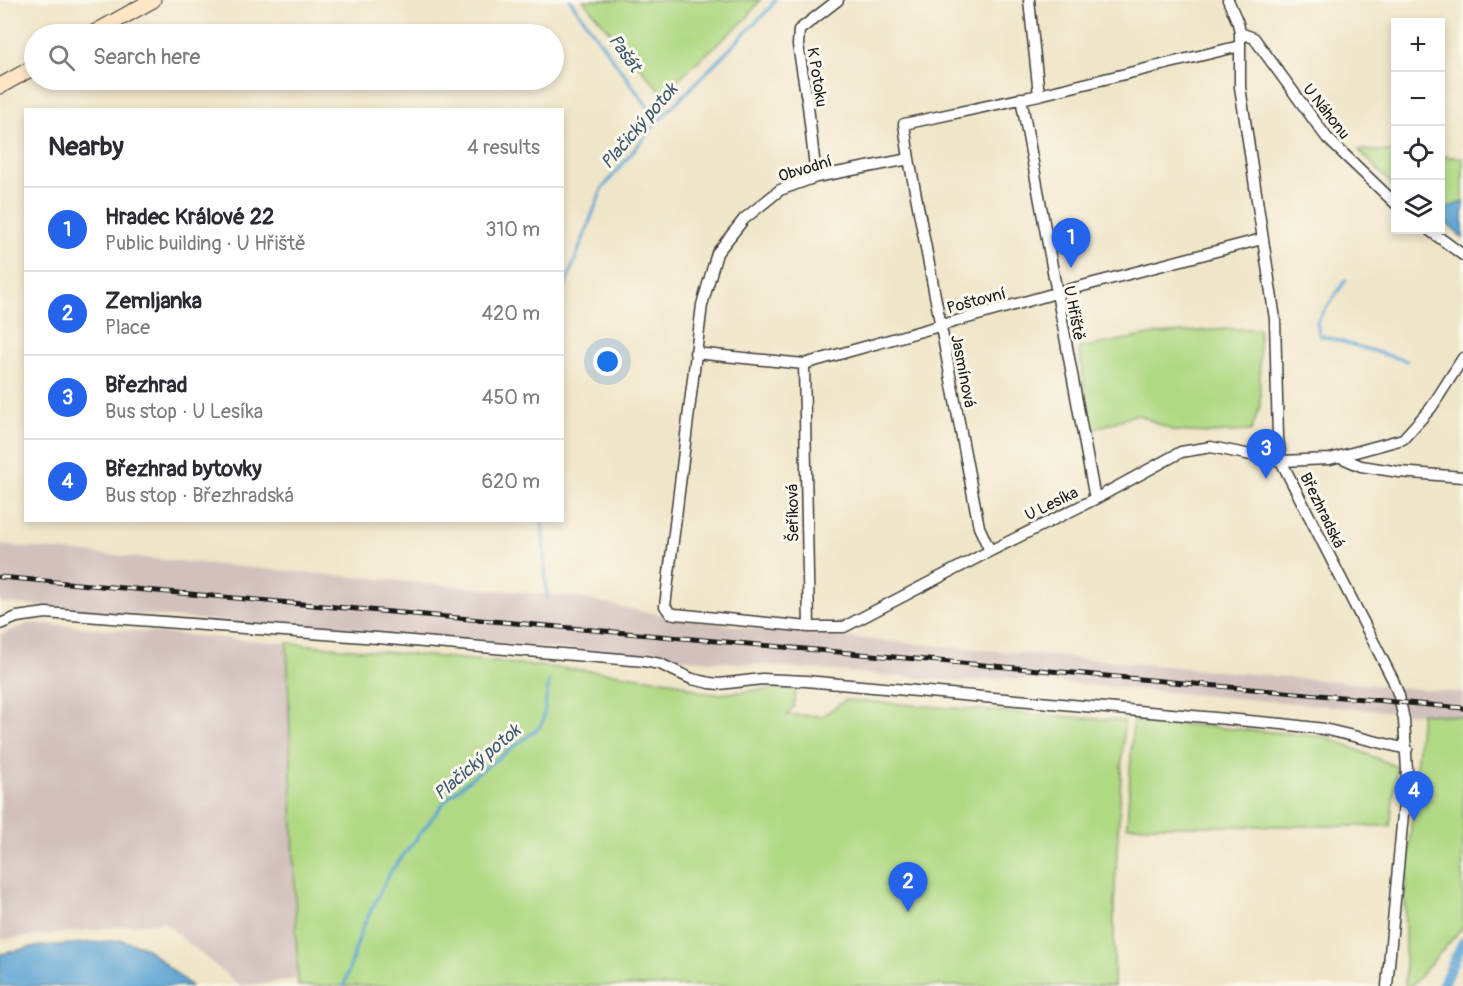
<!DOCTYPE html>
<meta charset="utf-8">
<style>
body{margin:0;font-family:Pangolin,sans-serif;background:#f7f7f7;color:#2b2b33}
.controls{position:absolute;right:18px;top:18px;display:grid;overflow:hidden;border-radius:0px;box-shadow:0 3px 9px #0003}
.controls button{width:54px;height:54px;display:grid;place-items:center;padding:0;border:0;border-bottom:2px solid #e1e1e2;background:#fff;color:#2b2b33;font:30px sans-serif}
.you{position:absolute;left:608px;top:362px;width:21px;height:21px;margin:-15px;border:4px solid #fff;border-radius:50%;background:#1a73e8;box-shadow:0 0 0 9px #1a73e833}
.badge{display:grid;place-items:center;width:39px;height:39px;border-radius:50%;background:#2563eb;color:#fff;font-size:20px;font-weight:700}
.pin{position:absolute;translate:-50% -50px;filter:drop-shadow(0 2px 3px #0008)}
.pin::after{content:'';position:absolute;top:32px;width:21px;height:18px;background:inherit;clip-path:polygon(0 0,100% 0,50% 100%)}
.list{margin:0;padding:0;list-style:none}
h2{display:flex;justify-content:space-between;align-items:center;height:78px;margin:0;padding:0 24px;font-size:26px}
h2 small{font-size:20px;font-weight:400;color:#7c7c81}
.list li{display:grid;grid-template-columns:39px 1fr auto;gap:18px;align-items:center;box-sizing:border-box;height:84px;padding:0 24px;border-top:2px solid #e1e1e2}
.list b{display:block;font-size:22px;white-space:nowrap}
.list p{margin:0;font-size:20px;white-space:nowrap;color:#7c7c81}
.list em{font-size:20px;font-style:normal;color:#7c7c81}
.icon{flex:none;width:33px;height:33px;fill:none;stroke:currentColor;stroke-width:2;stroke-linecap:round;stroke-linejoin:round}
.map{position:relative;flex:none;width:1463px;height:986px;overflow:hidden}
.search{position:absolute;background:#fff;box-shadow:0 3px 9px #0003;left:24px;top:24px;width:540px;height:66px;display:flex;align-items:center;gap:15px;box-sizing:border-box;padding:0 21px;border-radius:33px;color:#7c7c81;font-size:22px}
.panel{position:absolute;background:#fff;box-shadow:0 3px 9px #0003;left:24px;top:108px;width:540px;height:414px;border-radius:0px}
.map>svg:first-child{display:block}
</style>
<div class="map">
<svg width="1463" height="986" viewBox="0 0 1463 986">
<rect width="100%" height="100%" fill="#fbf7ec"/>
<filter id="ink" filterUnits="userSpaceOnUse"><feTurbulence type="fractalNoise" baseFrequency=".0167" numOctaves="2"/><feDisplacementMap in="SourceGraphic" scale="12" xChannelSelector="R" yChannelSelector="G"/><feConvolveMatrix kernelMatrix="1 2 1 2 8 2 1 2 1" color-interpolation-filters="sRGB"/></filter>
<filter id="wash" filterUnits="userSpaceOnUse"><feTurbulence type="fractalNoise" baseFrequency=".008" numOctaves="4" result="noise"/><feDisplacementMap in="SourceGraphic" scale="24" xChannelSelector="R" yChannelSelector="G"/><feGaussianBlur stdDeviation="1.35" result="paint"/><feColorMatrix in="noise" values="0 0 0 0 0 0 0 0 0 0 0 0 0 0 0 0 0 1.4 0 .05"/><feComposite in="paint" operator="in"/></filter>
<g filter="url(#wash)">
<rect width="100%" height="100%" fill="#efe5c8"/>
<path fill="#d1c0bc" d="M0,545L576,597L640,611L763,630L1463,693V718L1006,678L967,682L0,603Z
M30,623L287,643L297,979L240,986L163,922L0,940V635Z"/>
<path fill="#b0d984" stroke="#667a50" stroke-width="1.5" d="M583,0H760L747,18L662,93Z
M1359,150L1395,152V188Z
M1440,156L1463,158V202L1441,210Z
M1228,329H1259L1260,406L1251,431L1208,433L1174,431L1137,414L1092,430L1079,348L1155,334Z
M287,643L603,672L676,682L700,692L718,694L779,688L796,690L794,706L787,715L822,716L846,700L1124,721L1114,906V986H298Z
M1421,713L1463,717V927L1411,986H1405V896Z
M1133,720L1327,737L1397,767L1390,826H1127Z"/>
<path fill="#5da4d3" stroke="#3c6078" stroke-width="1.5" d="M1463,202V239L1441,218L1440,210Z
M121,940L145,947L191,986H0V954L32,947Z"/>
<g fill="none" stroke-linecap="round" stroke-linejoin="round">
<path stroke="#5da4d3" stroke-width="3" d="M570,0L658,121
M1346,280L1317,321L1319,335L1407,361
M562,294L602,189L658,121L770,8L775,0
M542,520L547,599
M344,986L362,928L391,871L447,799L471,778L539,728L543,721L549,681"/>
<path stroke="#5da4d3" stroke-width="10" d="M1442,986L1463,942"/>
</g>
</g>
<g filter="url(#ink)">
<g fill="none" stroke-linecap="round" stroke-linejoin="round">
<g stroke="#3c3a36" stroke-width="13">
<path id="street" d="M1029,0L1039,95
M1228,0L1238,23L1240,33V87L1275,319L1278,438L1281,461L1393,680L1399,696L1404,720L1407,771L1387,986
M1240,33L1254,38L1327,138L1396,204
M1021,98L1095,499
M909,159L979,527L990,551
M816,177L808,106L798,45L799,30L838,0
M1429,230L1463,255
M695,353L804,364L1056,293L1262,239
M804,364L809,627H844L990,551L1095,499L1181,452L1211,447L1281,461L1330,459L1403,439L1431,408L1463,358
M1340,457L1361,466L1399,472L1463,477
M0,624L17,617L46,613L377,638L644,661L660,664L692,679L710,683L719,684L762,679L806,681L1282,724L1324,729L1407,749
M809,627L675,614L670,613L665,606L702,305L717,253L744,219L780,190L816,177L909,159L904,124L1039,95L1240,46"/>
</g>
<g stroke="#3c3a36" stroke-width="17">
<path id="secondary" d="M92,34L153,0
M0,86L34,67"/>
</g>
<use href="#street" stroke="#fff" stroke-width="10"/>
<use href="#secondary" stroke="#fde5c5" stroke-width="15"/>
<g stroke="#1c1c1c" stroke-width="5">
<path id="rail" d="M0,577L1463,708"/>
</g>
<use href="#rail" stroke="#fbf7ec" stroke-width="3" stroke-dasharray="9" stroke-linecap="butt"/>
</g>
</g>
<g text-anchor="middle" stroke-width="6" stroke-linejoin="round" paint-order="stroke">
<g font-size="16" fill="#1c1c1c" stroke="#fbf7ec">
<text transform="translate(818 77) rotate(81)" y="6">K Potoku</text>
<text transform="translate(1327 111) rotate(52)" y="6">U Náhonu</text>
<text transform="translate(805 168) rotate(-17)" y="6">Obvodní</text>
<text transform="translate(976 300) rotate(-15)" y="6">Poštovní</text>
<text transform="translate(1075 313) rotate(79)" y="6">U Hřiště</text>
<text transform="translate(964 371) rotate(79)" y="6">Jasmínová</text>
<text transform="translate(1051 503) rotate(-26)" y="6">U Lesíka</text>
<text transform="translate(1323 510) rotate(64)" y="6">Březhradská</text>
<text transform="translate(792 513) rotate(-91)" y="6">Šeříková</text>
</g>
<g font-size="18" font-style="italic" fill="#39596e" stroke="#fbf7ec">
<text transform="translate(625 53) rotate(54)" y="6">Pašát</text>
<text transform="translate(639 126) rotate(-49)" y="6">Plačický potok</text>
<text transform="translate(477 762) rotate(-40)" y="6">Plačický potok</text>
</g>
</g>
</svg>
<div class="controls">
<button>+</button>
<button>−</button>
<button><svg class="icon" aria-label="locate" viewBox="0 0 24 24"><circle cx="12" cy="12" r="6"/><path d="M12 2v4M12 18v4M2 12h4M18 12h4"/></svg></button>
<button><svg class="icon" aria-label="layers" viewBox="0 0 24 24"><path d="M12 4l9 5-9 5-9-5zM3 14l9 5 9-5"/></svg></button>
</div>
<div class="you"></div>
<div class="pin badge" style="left:1071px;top:268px">1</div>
<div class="pin badge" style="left:908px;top:912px">2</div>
<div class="pin badge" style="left:1266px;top:479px">3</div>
<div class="pin badge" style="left:1414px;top:821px">4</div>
<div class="search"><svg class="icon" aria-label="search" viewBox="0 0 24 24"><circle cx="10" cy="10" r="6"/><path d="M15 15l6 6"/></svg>Search here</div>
<section class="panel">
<h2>Nearby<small>4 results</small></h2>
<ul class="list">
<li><span class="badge">1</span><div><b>Hradec Králové 22</b><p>Public building · U Hřiště</p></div><em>310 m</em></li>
<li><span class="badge">2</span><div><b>Zemljanka</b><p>Place</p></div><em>420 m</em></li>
<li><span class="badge">3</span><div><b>Březhrad</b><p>Bus stop · U Lesíka</p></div><em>450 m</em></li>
<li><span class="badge">4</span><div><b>Březhrad bytovky</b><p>Bus stop · Březhradská</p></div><em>620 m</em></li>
</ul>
</section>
</div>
